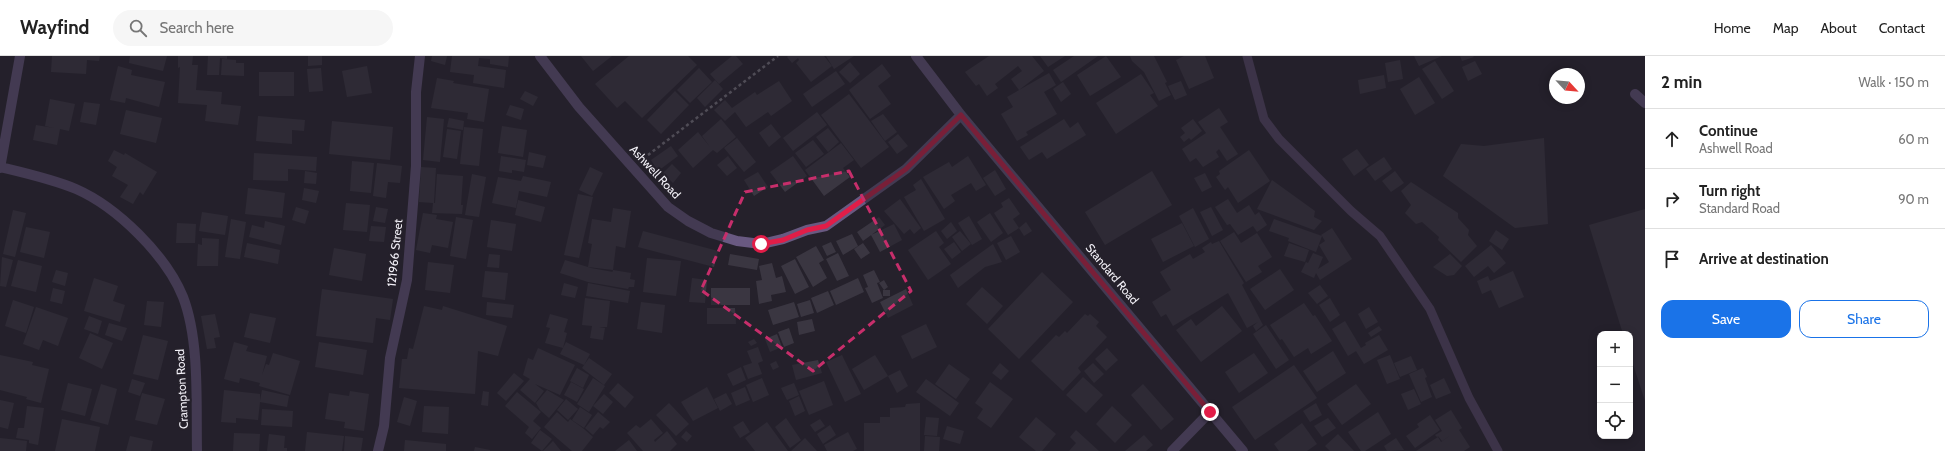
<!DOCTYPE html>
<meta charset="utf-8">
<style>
body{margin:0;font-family:Cabin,sans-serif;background:#f6f6f6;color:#222}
.controls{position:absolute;right:12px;bottom:12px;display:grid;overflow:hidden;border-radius:8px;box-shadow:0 2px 10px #0003}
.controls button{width:36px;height:36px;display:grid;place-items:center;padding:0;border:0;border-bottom:1px solid #e0e0e0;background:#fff;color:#222;font:20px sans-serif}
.compass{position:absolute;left:1549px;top:12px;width:36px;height:36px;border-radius:50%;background:#fff;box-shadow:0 2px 10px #0003;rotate:116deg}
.stop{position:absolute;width:12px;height:12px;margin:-9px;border:3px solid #e11d48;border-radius:50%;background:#fff}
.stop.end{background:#e11d48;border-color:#fff;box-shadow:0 1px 4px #0008}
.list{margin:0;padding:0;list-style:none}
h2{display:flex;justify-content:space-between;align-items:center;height:52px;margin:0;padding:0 16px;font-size:17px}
h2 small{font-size:13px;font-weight:400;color:#767676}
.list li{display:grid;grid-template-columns:26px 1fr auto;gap:12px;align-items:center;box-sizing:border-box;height:60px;padding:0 16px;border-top:1px solid #e0e0e0}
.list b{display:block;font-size:15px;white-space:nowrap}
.list p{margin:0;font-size:13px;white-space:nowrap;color:#767676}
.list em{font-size:13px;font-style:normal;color:#767676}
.actions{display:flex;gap:8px;padding:12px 16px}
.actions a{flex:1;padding:9px 0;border:1px solid #1a73e8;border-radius:12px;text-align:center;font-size:14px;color:#1a73e8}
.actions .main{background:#1a73e8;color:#fff}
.icon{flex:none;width:22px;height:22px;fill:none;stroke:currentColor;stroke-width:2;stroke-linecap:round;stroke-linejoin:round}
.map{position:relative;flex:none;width:1645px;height:395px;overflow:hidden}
header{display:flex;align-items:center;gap:24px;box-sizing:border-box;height:56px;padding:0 20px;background:#fff;border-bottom:1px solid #e0e0e0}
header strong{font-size:19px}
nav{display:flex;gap:22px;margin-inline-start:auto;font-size:14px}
.search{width:280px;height:36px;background:#f6f6f6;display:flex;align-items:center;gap:10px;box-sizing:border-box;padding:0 14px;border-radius:22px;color:#767676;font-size:15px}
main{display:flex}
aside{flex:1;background:#fff}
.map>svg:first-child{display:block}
</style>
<header>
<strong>Wayfind</strong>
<div class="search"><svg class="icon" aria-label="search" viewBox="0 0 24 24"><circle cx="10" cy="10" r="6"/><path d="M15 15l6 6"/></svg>Search here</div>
<nav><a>Home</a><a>Map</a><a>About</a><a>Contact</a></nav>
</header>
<main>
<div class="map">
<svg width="1645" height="395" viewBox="0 0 1645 395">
<rect width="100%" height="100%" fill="#25212b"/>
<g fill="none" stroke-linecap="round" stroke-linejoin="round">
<path stroke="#59496a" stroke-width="9" d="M1247,0L1264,63L1279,83L1351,155L1380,180L1430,253L1469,342L1498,395"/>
</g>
<path fill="#3a3641" d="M52,0H100L99,5L87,4L86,18L51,16Z
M130,0H167L163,15L129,7Z
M178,0H193L192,9H198L196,34L222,36L221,48L241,50L238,69L205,65L207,49L178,47L180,11L178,12Z
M208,0H227V3L220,2L219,19H207Z
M308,0H322V9L308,10Z
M432,0H447L445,9L431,5Z
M452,0H509L508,11L490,8V3L479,2L478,10L506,14L504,32L473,27L474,19L450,16Z
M581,0H612L593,15Z
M629,0H688L697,9L642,62L625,45L617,52L595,28Z
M732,0H736L743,8L719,28L710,18Z
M788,0H824L832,10L811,26L796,7L799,4L798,2L792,7L787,1Z
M826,0H854L834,13Z
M989,0H1032L1044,15L1019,34L1011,23L1022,15L1018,10L995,28L998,32L987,40L979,28L976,30L965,16Z
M1040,0H1065L1048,11Z
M1074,0H1098L1061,26L1053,14Z
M1106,0L1121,21L1090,40L1077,19Z
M1130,0H1154L1167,26L1165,27L1171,39L1159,45L1144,16L1132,5Z
M1184,0H1205L1214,22L1189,33L1176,4Z
M1414,0H1442L1419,10Z
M1460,0H1473L1474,1L1462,5Z
M222,3L236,4V7H244V20L221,19Z
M1400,4L1403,23L1388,26L1385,7Z
M1435,5L1454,35L1442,43L1422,13Z
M1475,5L1482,18L1468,25L1462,11Z
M850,6L860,18L850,27L839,16Z
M882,8L891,20L878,30L891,48L870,63L849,34Z
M118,10L132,14L131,19L165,26L159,51L126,42L125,47L110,44Z
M367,10L372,37L347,41L342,15Z
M321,12L323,35L309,36L307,13Z
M699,12L712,26L690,47L677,34Z
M836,15L845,28L812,51L803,38Z
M259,16H294V40H259Z
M1049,17L1056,29L1044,36L1057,58L1026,76L1028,79L1017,85L1001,58L1013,51L1007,41Z
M1141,18L1154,37L1150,39L1158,50L1116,78L1096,47Z
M1384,19L1386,32L1360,38L1358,24Z
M1419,21L1435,47L1415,59L1400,33Z
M437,22L454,25L453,27L489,33L484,66L467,63L468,57L431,52Z
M715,24L723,33L705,51L697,42Z
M779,25L792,45L771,60L768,56L746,71L735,56L725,65L714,54L725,44L732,52L755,36L757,39Z
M1181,25L1187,39L1175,44L1168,30Z
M1063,26L1071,38L1061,46L1053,33Z
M525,35L538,41L533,50L520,43Z
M675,35L689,49L661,78L647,64Z
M849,38L889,91L861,112L821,59Z
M50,43L75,48L69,75L60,73L57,89L33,84L36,69L54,72L45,70Z
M84,46L100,48L96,69L80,66Z
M510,49L524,53L521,64L506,59Z
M1219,52L1228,66L1220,71L1238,98L1227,105L1219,93L1216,96L1219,101L1203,111L1196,102L1190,106L1182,93L1206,77L1198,66Z
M126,54L162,62L156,87L120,78Z
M817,56L827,69L793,95L783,82Z
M883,58L897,76L885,85L871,65Z
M258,60L305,64L304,75L292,74V88L256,85Z
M427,61L444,63L440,106L423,104Z
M449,62L464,65L463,74L447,71Z
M721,63L736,81L717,97L713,94L693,112L678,94L698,76L710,91L702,80Z
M1064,63L1070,72L1078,66L1086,79L1047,103L1042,96L1029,104L1020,91Z
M1193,63L1202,75L1191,84L1189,82L1184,86L1180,81L1185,77L1181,72Z
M332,65L393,71L390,104L329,98Z
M771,68L781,81L769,91L759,77Z
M502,70L527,74L523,101L498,97Z
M464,71L483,73L479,110L460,108Z
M828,72L839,86L828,96L816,81Z
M447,73L461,75L457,103L443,101Z
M898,78L908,90L897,98L888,86Z
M737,82L756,106L744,116L724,92Z
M1544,82L1548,168L1515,172L1443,120L1461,88L1484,90Z
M813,84L824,98L806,111L795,97Z
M841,87L854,104L843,112L850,121L824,140L805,114Z
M671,90L678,100L658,115L651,104Z
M1357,93L1369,109L1354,120L1342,103Z
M114,94L124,99L125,97L157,116L143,139L140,136L133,148L120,141L128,129L112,120L117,111L108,105Z
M1249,94L1270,125L1238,147L1228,131L1225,134L1216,121L1220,118L1219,115Z
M529,96L546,100L543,112L527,109Z
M254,97L317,101L316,115L288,113V125L253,124Z
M501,100L526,104L524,116L512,114V117L499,115Z
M728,100L737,112L727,120L717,109Z
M793,100L807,120L785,136L770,116Z
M968,100L986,129L976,135L971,127L951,139L955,145L944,153L923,121L949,106L952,111Z
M1384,101L1392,113L1375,125L1366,113Z
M352,105L374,107L371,137L350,135Z
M377,107L402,110L400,127L388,126L386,142L373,140Z
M672,108L681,117L673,127L663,117Z
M421,111L436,112L434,147H435L437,118L463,120L461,149H463L462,158L432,157L433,147L419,146Z
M590,111L603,117L592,140L579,134Z
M995,114L1006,133L995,140L983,122Z
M305,115L317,117L316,128L304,127Z
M1152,115L1172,149L1105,189L1085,156Z
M1395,115L1404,127L1391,136L1382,125Z
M758,116L768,131L754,140L744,124Z
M1205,117L1212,131L1202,136L1194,122Z
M472,118L486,121L479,161L465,159Z
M523,120L551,126L547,141L519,135L516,152L492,147L498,121L521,125Z
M921,123L945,163L924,175L904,141L916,134L913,129Z
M1272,124L1315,155L1314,161L1322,165L1314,174L1257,153Z
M1411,126L1458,157V162L1469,174L1468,179L1477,190L1461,206L1438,184L1439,181L1422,166L1416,168L1405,157L1411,149L1401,135Z
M248,132L285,137L282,162L245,158Z
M304,132L319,135L316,147L302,144Z
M578,138L593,141L579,202L564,199Z
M1009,142L1020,158L1013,163L1019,172L1008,179L994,157L1003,151L1001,147Z
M900,143L921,172L914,178L910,173L904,178L884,155Z
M1228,143L1237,157L1249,149L1255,159L1259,156L1267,169L1257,176L1253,170L1238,179L1230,168L1227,169L1215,151Z
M518,144L545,151L541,166L515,159Z
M346,147L370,149L367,176L343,174Z
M296,151L309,155L305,168L292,164Z
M376,151L388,153L385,167L373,165Z
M1211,151L1223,174L1212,180L1200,156Z
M613,152L631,155L625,192L616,190L613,214L588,211L592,188L588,187L592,163L611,166Z
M1193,152L1209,183L1195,191L1179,160Z
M1645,153V345L1630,299V278H1623L1589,169Z
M13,154L26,157L15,201L3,198Z
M202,156L228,160L225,179L199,175Z
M423,157L437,159L436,163L453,166L448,192L432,189L430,197L416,194Z
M990,157L1003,177L991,186L977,166Z
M969,160L982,183L972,189L958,167Z
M456,161L473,164L466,203L450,200Z
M879,161L885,169L863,185L857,176Z
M231,163L246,166L240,203L225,201Z
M1274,163L1322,180L1321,179L1332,172L1352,203L1320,224L1316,217L1314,222L1301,216L1306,206L1308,207L1313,197L1323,201L1318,213L1329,206L1319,189L1325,185L1322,180L1316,196L1288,185L1289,182L1269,175Z
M491,164L516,168L512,195L487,191Z
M265,165L285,170L281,189L249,181L252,169L264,172Z
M951,166L957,175L947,183L941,175Z
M1026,166L1032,175L1024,180L1019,172Z
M177,167L196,168L195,187H176Z
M1182,167L1194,190L1163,206L1151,183Z
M894,168L902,184L880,196L871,179Z
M371,170L386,171L384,186L369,185Z
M26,171L50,176L44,202L20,196Z
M1496,174L1509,183L1502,194L1489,185Z
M643,175L718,195L714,211L638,191Z
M936,175L944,187L939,191L951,208L928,224L908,194Z
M960,175L971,188L962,195L952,181Z
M1234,176L1241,187L1257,177L1272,201L1258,210L1262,216L1246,226L1220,185Z
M852,178L858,190L843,199L836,185Z
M1011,180L1020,196L1006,204L997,187Z
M202,182L219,183L218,210H197L198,188L202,189Z
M1219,185L1244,227L1242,229L1263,269L1256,275L1253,270L1258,266L1247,272L1228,237L1173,270L1166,258L1161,261L1152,246L1171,234L1160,216L1190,198L1193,203L1205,196L1202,192L1211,186L1212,188Z
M831,186L836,196L827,200L822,190Z
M954,186L961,196L952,203L944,193Z
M247,187L280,194L278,208L244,201Z
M863,187L870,197L861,203L854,193Z
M1289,187L1309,194L1305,206L1284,200Z
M993,188L1002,206L985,211L958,232L950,219Z
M1491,189L1506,207L1494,217L1488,210L1474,221L1465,210Z
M816,190L824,204L819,207L827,222L813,231L796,201Z
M334,192L366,198L362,225L329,219Z
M838,197L849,220L837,225L826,203Z
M489,198L500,199L499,212L487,211Z
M730,198L759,203L757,214L728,209Z
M1450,198L1462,210L1454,219L1447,220L1433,211Z
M2,201L13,204L6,231L0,230Z
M647,202L681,205L676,240L643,236Z
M795,203L809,231L795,238L781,210Z
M18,204L42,210L36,236L11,230Z
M565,204L591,212L613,216L612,218L613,214L631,217L630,223L635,224L634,231H629L628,233L588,226L560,217Z
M428,206L454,209L450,237L425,234Z
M772,207L776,222L782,220L786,236L771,239L772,245L759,248L756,225L762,224L759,210Z
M1280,213L1294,234L1265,254L1250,233Z
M56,214L68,217L65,230L52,226Z
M874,214L880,226L877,227L883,242L872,247L865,232L868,231L863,219Z
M485,215L508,217L505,244L482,241Z
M1513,215L1524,241L1499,252L1491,234L1482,238L1477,225L1488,220L1490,225Z
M1042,216L1073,246L1019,303L988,273Z
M94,222L118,230L113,245L125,249L120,266L84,255Z
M692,222L707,224L705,247L689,246Z
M858,222L864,236L836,249L830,235Z
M884,224L888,231L884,234L879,227Z
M564,227L578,231L575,242L561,239Z
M588,227L630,235L628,247L586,240Z
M1320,229L1328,240L1317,248L1308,237Z
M982,231L1003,250L987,268L966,248Z
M53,232L65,235L62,248L50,245Z
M711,232H750V249H711Z
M322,233L393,243L390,264L376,262L373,287L316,280Z
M906,233L913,249L888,262L880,246Z
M883,234H890V240H883Z
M828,235L834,249L817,257L811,242Z
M585,242L610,245L607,271H599L605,272L603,284L590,282L592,270L582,269Z
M1330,242L1340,259L1330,266L1319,249Z
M13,244L34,251L26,277L5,270Z
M810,244L814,257L801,261L797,248Z
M147,245L164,246L161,271L144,269Z
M487,246L514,249L512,262L486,259Z
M641,246L665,249L662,277L637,273Z
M794,246L799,261L773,269L768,254Z
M1304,247L1313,260L1315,259L1332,285L1311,298L1308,292L1294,301L1282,283L1280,284L1270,269Z
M424,250L442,254L443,250L507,270L498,300L478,295L475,338L399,332L402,303H407L409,292L413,293Z
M1222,250L1242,275L1201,306L1176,274L1191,263L1196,270Z
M36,251L68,262L58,290L43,284L39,294L23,288Z
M1369,251L1378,266L1366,273L1358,258Z
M707,252H735L736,268H707Z
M250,257L276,262L270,287L244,281Z
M215,258L220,281L214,282L216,292L207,293L201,260Z
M550,258L568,263L564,276L567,277L563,292L545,287L550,272L546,271Z
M1085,258L1088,260L1090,258L1099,266L1096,270L1107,281L1078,312L1081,316L1063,335L1031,305L1056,279L1059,281L1065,275L1067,277Z
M89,260L102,265L98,278L84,273Z
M812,263L815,275L799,279L797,266Z
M1345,265L1361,292L1348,300L1332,273Z
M109,267L127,272L122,285L105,279Z
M926,268L937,291L912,303L901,280Z
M1266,269L1289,304L1276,313L1253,278Z
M1379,270L1382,274L1371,281L1368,277Z
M789,272L794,287L784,291L778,276Z
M90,277L113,287L102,313L79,302Z
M777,278L782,291L770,296L765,283Z
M143,279L168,285L158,324L133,318Z
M1379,279L1388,294L1364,308L1356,295L1366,289L1365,287Z
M754,283L757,287L751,290L748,286Z
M234,286L248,290L246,295L267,300L262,319L266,308L269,309L273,297L300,305L290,339L259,330L260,327L240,322L239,327L224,323Z
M319,286L367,294L363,319L315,311Z
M566,286L590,298L584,309L560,298Z
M758,291L763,305L758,307L762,318L748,323L743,310L752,307L747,295Z
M538,292L575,309L560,339L535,328L544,335L535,347L520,334L530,323L523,319L528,302L533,304Z
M1107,292L1118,304L1106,315L1095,303Z
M1333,295L1346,317L1317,336L1303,315Z
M1254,297L1268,317L1239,337L1225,316Z
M0,299L33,306L32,309L49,313L41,347L26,343L27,341L0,334Z
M842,299L861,338L845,346L826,306Z
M875,299L888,320L864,334L852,313Z
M1390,299L1400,323L1387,328L1377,304Z
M1411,300L1417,314L1400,321L1394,307Z
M589,302L612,318L604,329L582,312Z
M818,304L822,317L796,324L792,309Z
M776,305L779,311L773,314L770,308Z
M1000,307L1009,315L1001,324L992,317Z
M1093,307L1104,318L1094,327L1084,315Z
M949,308L970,323L956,343L935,328Z
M1294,309L1317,342L1255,384L1232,351Z
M741,311L746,324L733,330L727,318Z
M577,312L589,319L583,332L570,325Z
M1423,312L1427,321L1425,322L1432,341L1421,346L1409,318Z
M900,314L908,330L897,337L888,320Z
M514,317L524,325L506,345L497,337Z
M1083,321L1103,339L1086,357L1066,339Z
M593,322L605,330L589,356L577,348Z
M762,322L769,339L753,346L746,329Z
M1444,322L1451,337L1436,343L1430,329Z
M132,323L145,327L140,340L128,336Z
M926,323L959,347L950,360L916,336Z
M824,325L833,349L809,359L799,335Z
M571,326L584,333L577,346L564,339Z
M990,326L1013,343L991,372L977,362L983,353L975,347Z
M68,327L92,333L85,360L61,354Z
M618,327L634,341L625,352L609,337Z
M794,327L799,339L787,344L781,332Z
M101,328L117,333L108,369L90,364Z
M1143,328L1174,363L1161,374L1131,339Z
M1356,328L1371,348L1342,369L1327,348Z
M707,331L718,352L693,365L681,346Z
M745,331L750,344L736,350L731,337Z
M1414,333L1421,348L1408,354L1401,338Z
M224,334L260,338V345L262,334L289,340L287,351L260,346L258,364L236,362V367L221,366Z
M547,334L564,344L549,362L540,354L536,347Z
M350,335L369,338L364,375L344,372L345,366L325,363L329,337L349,340Z
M483,335L489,336L488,350L481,349Z
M517,336L541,356L533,365L541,372L532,383L525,377L529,371L505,350Z
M142,337L165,343L157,369L135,364Z
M726,337L732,348L720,355L714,343Z
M604,338L613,346L603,358L593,350Z
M799,340L805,355L795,360L789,345Z
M404,341L417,345L410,370L397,366Z
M566,343L578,353L568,364L557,354Z
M0,344L14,347L8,373L0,371Z
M669,347L689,368L676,380L656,359Z
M920,347V395H864V367H880V361H890V352L905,351L906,348Z
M1316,347L1322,359L1310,366L1303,355Z
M27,350L44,352L38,389L29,387V384L16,382L18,372H24Z
M424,350L449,351L448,378L422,376Z
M1112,350L1132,369L1115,387L1096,368Z
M580,351L592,359L584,372L572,364Z
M262,353L293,355L292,371L261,369Z
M1451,354L1462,372L1459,374L1470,391L1464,395H1416L1438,381L1441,386L1451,379L1442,385L1438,380L1441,379L1437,381L1435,379L1442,375L1435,364Z
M557,356L568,366L570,363L580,370L584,373L582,375L584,373L593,381L582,395H572L544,371Z
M598,356L610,366L603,373L600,371L593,379L585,372Z
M1378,356L1391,378L1365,395H1361L1348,376Z
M1430,359L1440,374L1415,392L1406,380L1419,371L1417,368Z
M926,361L939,362L937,380L924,379Z
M1036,361L1056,378L1042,395H1036L1019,381Z
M786,362L801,384L790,392L775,371Z
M1328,362L1336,372L1322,381L1314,370Z
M62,363L100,371L95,395H55Z
M651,363L663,377L654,384L655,386L667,375L677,388L670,395H643L627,377L636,369L640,372Z
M820,363L825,370L815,376L810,369Z
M743,365L750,376L740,382L733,371Z
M767,366L788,395H755L745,382Z
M1302,367L1317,388L1307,395H1279L1274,388Z
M830,369L836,379L823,388L817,378Z
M947,370L964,375L960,388L943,383Z
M540,374L552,383L542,395L531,387Z
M1076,374L1099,395H1069L1076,387L1070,381Z
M686,375L692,380L687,386L681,381Z
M307,376L344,380L342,395H305Z
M848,376L857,393L853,395H827L824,389Z
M234,377L260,378L259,395H233Z
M269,378L285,380L284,392H287V395H267Z
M1338,378L1354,395H1330L1325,390Z
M1144,379L1153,389L1146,395H1125Z
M130,380L153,385L151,395H126Z
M345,380L363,382L361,395H344Z
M925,380L940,381L939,395H924Z
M0,382L27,385L26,395H0Z
M805,382L817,395H791Z
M1396,382L1404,394L1387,395L1384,390Z
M405,384L446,388V395H404Z
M629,384L637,395H615Z
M553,385L561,395H543Z
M475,391L490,394V395H474Z"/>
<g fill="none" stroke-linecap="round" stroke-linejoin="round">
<path stroke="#84818a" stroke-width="2.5" stroke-dasharray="3 3" stroke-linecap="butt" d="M648,99L778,0"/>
<path stroke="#695981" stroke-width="10" d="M1635,38L1645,47"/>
<path stroke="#695981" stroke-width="10" d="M540,0L579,51L668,151L688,165L711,177L737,185L761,188L783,183L807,174L826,170L906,113L961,59
M916,0L961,59L1243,395
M0,111C25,117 52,123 76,133C117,151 166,199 183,241C200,285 196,348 197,395
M0,112L20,0
M378,395L384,370L390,302L407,224L416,110V36L420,0
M1172,395L1210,356"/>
</g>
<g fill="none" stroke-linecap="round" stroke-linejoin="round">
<path stroke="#e11d48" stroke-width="5" d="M761,188L783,184L807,174L826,170L906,113L961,59L1210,356"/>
</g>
<path d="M0 0H1645V395H0ZM849,115L911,235L813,315L701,234L745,136Z" fill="#25212b" fill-opacity=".55" fill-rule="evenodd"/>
<path fill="none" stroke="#c72e6b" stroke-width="3" stroke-dasharray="8 5" stroke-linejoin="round" d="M849,115L911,235L813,315L701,234L745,136Z"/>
<g text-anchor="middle" stroke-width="4" stroke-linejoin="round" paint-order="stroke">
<g font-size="12" fill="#f2f0f7" stroke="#25212b">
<text transform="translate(655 116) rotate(47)" y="4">Ashwell Road</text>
<text transform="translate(395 197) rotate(-84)" y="4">121966 Street</text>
<text transform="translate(1112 218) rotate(50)" y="4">Standard Road</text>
<text transform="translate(182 333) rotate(-93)" y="4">Crampton Road</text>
</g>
</g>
</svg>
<div class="controls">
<button>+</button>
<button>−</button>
<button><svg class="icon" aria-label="locate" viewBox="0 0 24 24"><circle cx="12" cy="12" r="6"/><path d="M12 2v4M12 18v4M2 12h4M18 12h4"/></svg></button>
</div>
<svg class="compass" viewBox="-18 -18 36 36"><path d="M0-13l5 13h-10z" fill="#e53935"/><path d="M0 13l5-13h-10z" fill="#767676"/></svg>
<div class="stop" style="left:761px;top:188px"></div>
<div class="stop end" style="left:1210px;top:356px"></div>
</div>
<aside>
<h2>2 min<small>Walk · 150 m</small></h2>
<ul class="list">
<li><svg class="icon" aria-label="ahead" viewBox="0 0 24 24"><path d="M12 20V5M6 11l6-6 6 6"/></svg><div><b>Continue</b><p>Ashwell Road</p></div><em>60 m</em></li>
<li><svg class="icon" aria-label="right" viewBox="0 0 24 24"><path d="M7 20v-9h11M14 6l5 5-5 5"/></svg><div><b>Turn right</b><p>Standard Road</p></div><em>90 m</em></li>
<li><svg class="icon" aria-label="arrive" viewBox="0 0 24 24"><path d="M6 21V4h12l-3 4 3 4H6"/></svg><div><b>Arrive at destination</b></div></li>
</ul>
<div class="actions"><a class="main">Save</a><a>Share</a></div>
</aside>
</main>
